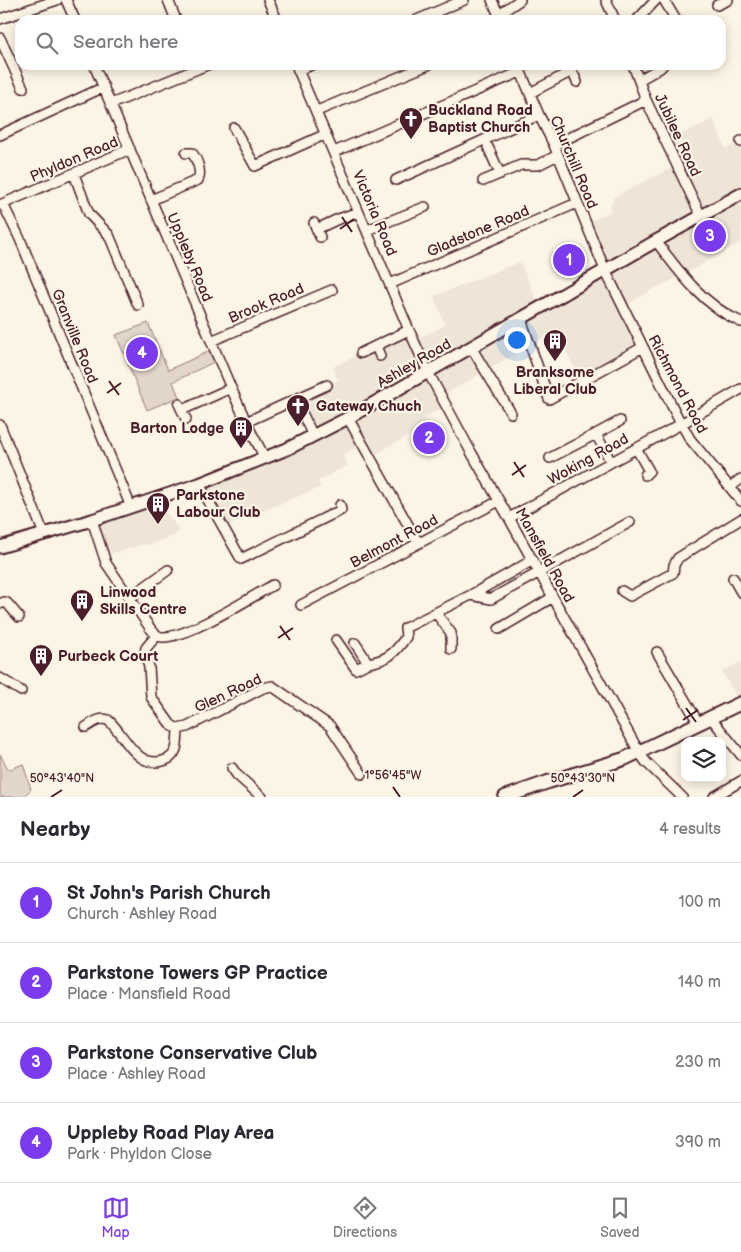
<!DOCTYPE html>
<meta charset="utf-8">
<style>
body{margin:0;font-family:"Balsamiq Sans",sans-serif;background:#f7f7f7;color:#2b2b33}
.controls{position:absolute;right:15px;bottom:15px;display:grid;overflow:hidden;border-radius:10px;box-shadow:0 2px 12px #0003}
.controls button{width:45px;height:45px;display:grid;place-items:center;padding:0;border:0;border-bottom:1px solid #e1e1e2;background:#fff;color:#2b2b33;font:25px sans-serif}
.you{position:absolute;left:516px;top:339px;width:18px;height:18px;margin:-12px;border:4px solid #fff;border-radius:50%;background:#1a73e8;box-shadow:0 0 0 8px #1a73e833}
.badge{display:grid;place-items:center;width:32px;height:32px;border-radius:50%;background:#7c3aed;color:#fff;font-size:16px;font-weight:700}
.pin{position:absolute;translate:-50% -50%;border:2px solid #fff;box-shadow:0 1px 5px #0006}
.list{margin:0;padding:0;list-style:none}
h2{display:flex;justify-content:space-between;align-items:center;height:65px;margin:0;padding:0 20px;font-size:21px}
h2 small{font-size:16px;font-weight:400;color:#7c7c81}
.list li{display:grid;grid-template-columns:32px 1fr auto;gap:15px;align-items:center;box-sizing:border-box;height:80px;padding:0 20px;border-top:1px solid #e1e1e2}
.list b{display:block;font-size:19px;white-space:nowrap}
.list p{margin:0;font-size:16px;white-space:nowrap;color:#7c7c81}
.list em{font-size:16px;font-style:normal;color:#7c7c81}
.icon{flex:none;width:28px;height:28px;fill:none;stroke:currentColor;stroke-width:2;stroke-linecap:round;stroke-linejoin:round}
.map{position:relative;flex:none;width:741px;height:797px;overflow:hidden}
.search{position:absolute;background:#fff;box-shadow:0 2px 12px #0003;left:15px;right:15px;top:15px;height:55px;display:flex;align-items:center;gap:12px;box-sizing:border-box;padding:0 18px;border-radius:15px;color:#7c7c81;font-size:19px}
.sheet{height:385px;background:#fff}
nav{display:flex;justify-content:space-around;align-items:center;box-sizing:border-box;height:70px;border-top:1px solid #e1e1e2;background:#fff;font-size:14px;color:#7c7c81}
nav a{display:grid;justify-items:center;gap:2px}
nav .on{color:#7c3aed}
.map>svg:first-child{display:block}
</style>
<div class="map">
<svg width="741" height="797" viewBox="0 0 741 797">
<rect width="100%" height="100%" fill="#fcf5e5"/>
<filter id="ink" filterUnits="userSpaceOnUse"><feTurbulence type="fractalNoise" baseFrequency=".02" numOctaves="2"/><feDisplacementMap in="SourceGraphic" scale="10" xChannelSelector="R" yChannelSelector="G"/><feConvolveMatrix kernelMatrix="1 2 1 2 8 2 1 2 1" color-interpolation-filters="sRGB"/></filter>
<g filter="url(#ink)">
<path fill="#eee5d7" d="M713,119L726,149L741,141V242L683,275L661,285L623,307L643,347L582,381L555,331L442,396L446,406L424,418L428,425L370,457L362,443L343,455L348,465L318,481L321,487L224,527L199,484L313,437L296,400L338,380L333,367L409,330L414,341L445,325L434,296L520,262L540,307L605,271L586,224L612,210L610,204L614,202L612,198L677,165L666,142Z
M157,499L179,530L174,536L149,545L144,544L103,556L92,520Z
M741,662V703H740L722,671Z"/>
<path fill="#e2d5ca" stroke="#967a7a" d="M148,323L168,370L210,351L216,361L173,382L179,397L147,410L116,335Z
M0,754L8,770L23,764L31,789L24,797H0Z"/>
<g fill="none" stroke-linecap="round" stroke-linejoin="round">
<g stroke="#4a1f2b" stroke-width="12">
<path id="minor" d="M66,0L75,20
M168,0L176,20
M268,0L277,20
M492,0L501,20
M606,0L615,20
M664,0L676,20
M717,5L728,0
M499,14L520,0
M0,19L57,0
M417,20L464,0
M637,20L656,0
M0,38L23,88
M94,65L231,388L249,428L265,458
M296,65L409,330L428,372L471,452L509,518L639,752L646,762L682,797
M518,65L539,115L554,145L605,270L677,416L690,439L741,501
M633,65L646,100L701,216
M298,71L311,65
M572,71L577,82
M639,80L660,68L663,65
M530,93L572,71L570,65
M111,104L207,65
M317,111L428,65
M234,128L255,166L326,134
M0,135L104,87
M741,142V141
M554,145L646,100
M488,147L500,174
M334,152L520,72
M74,174L89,214L109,235L138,305
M396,180L539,115
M483,181L521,165H538L558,155
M151,200L198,180C202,172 197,159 192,153H186
M3,204L20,239L131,507
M0,205L130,149
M314,223L320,237
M317,229L336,220L358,212
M367,230L425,207
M656,241C679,272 704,306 741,322
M390,284L577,203
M521,319L549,399L643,347
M211,341L332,290
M376,346L380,356
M471,347L511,413
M361,353L409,330
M296,400L313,436
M179,404L186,419
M182,410L231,388
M348,418L416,539L419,541
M246,422L327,385
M0,425L44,534
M596,434L620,421
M636,448L649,471L645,475
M550,458L596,434L611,462
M199,484L241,559L341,510L340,505
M730,487L741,479
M509,518L681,424L741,389
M92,520L106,563L150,628C153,632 157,637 162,637C186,639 250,598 273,585
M733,578L741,592
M622,591L630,596L673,573L674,565L678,558L741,519
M471,595L491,599L630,522
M129,598L168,570
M0,604L4,602L7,603L19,617
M301,605L499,501
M436,613L451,633V649
M499,629L553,597
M157,635L146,648L145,653L149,667L151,697L171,725L178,729L187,727L263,688L272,686L330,726L362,774
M336,640L356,669L368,663L355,643
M657,652L699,724
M368,663C388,660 395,653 406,637L405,628L471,595L533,560
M0,678L21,691
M711,718L741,755
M86,727C93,723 100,717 108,720C125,734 136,771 166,760C179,754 177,742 178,729
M232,768L237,775L262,797
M714,797L741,781"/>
</g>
<g stroke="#4a1f2b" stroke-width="15">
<path id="major" d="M0,547L92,520L199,484L287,449L348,418L656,241L741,194"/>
</g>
<g stroke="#4a1f2b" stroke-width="16">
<path id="highway" d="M505,797L548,782L624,759L741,703"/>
</g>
<use href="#minor" stroke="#fcf5e5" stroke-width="9"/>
<use href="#major" stroke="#fcf5e5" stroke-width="11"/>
<use href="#highway" stroke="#fcf5e5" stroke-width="12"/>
</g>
</g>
<path fill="none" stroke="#4a1f2b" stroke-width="2" d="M342,217L352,232M340,229L354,219M109,381L119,395M107,393L121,383M514,462L524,477M512,475L526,465M280,626L290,640M278,638L293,628M686,708L696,722M683,720L698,710M393,787L400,797M51,797L62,790M573,797L583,790"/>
<defs>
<g id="church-pin" transform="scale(1.25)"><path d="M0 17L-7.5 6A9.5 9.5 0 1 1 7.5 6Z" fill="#4a1f2b" stroke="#fcf5e5"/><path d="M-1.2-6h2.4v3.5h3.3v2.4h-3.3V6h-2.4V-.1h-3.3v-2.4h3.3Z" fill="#fff"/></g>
<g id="building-pin" transform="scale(1.25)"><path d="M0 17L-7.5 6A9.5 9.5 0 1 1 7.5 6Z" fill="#4a1f2b" stroke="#fcf5e5"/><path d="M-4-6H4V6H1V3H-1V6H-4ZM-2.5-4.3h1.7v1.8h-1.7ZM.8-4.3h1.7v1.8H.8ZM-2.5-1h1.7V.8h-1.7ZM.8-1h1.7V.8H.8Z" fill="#fff"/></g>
</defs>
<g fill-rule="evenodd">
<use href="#church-pin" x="411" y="119"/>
<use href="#building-pin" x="555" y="341"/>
<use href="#church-pin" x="298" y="406"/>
<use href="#building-pin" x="241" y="428"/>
<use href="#building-pin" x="158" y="504"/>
<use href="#building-pin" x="82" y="601"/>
<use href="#building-pin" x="41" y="656"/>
</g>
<g text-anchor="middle" stroke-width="4.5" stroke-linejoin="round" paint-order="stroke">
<g font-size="15" font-weight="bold" fill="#4a1f2b" stroke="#fcf5e5" text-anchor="start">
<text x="428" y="115">Buckland Road<tspan x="428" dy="17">Baptist Church</tspan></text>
<text x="555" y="377" text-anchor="middle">Branksome<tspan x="555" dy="17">Liberal Club</tspan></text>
<text x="316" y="411">Gateway Chuch</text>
<text x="224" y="433" text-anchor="end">Barton Lodge</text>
<text x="176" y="500">Parkstone<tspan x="176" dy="17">Labour Club</tspan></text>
<text x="100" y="597">Linwood<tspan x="100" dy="17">Skills Centre</tspan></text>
<text x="58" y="661">Purbeck Court</text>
</g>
<g font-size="15" fill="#4a1f2b" stroke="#fcf5e5">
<text transform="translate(678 135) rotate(65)" y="5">Jubilee Road</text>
<text transform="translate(74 159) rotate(-23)" y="5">Phyldon Road</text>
<text transform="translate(574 162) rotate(67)" y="5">Churchill Road</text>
<text transform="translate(375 213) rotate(67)" y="5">Victoria Road</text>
<text transform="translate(478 231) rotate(-23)" y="5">Gladstone Road</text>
<text transform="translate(190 257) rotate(67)" y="5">Uppleby Road</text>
<text transform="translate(266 303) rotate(-23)" y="5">Brook Road</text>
<text transform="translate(75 336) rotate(68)" y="5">Granville Road</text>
<text transform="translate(414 363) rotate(-30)" y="5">Ashley Road</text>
<text transform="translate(678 384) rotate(62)" y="5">Richmond Road</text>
<text transform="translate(588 459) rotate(-29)" y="5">Woking Road</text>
<text transform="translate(394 541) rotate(-28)" y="5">Belmont Road</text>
<text transform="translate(545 555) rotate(61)" y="5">Mansfield Road</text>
<text transform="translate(228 693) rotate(-25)" y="5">Glen Road</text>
</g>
</g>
<g font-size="12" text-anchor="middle" fill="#4a1f2b" stroke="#fcf5e5" stroke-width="4.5" stroke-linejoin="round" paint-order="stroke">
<text x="393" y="779">1°56'45"W</text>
<text x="62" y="782">50°43'40"N</text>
<text x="583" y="782">50°43'30"N</text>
</g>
</svg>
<div class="controls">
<button><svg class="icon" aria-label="layers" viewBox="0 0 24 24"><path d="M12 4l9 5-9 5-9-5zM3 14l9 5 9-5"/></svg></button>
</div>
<div class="you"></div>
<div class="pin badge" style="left:569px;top:260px">1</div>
<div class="pin badge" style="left:429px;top:438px">2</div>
<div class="pin badge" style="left:710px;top:236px">3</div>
<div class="pin badge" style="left:142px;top:353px">4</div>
<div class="search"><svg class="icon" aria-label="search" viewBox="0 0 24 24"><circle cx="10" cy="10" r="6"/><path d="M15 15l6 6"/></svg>Search here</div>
</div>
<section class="sheet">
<h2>Nearby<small>4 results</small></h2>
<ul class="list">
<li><span class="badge">1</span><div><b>St John's Parish Church</b><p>Church · Ashley Road</p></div><em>100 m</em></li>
<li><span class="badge">2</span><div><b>Parkstone Towers GP Practice</b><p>Place · Mansfield Road</p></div><em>140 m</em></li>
<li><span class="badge">3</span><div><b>Parkstone Conservative Club</b><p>Place · Ashley Road</p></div><em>230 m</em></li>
<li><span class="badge">4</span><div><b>Uppleby Road Play Area</b><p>Park · Phyldon Close</p></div><em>390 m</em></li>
</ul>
</section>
<nav>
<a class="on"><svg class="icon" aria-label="map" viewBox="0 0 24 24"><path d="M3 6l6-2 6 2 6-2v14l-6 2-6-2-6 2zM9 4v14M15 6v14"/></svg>Map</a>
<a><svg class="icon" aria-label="directions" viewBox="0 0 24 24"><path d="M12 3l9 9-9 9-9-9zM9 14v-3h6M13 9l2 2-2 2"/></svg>Directions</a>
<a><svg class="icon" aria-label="saved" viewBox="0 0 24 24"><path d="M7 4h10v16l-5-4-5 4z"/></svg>Saved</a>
</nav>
